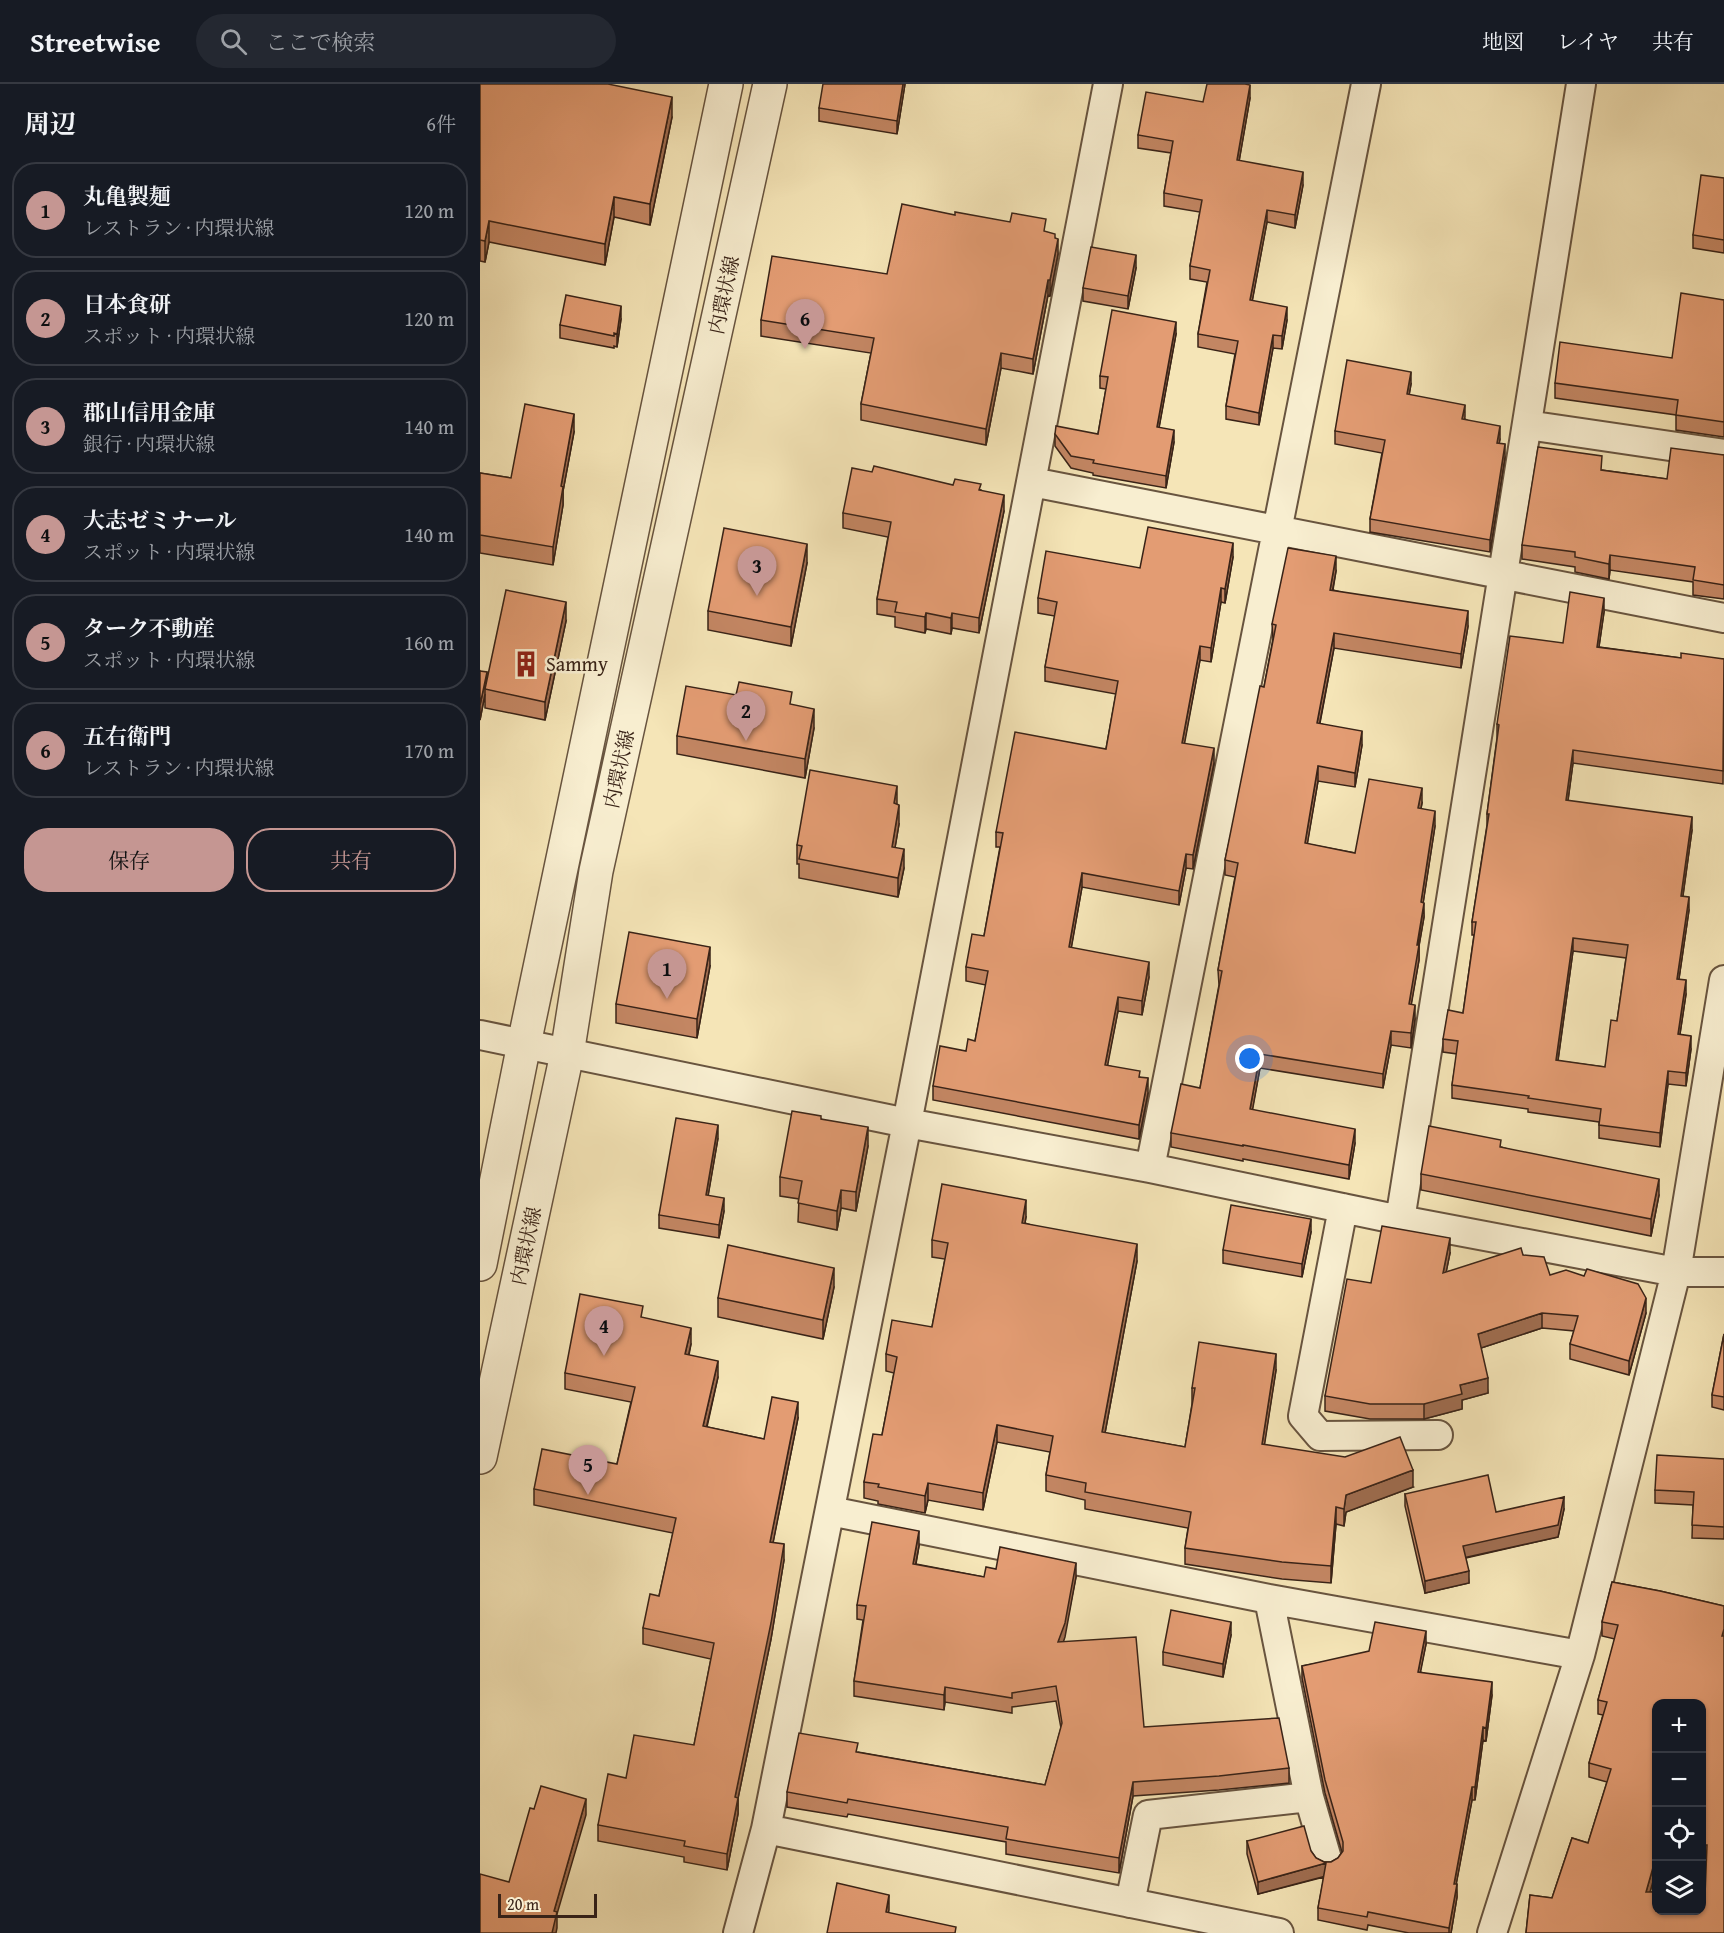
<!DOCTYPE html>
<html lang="ja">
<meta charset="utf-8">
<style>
body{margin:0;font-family:"Gentium Book Plus","Noto Serif JP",serif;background:#242831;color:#f1f3f6}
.controls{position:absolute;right:18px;bottom:18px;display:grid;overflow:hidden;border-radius:12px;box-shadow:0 2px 4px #0004}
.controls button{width:54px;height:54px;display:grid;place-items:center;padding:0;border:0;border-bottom:2px solid #363941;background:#171b24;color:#f1f3f6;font:30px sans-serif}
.scale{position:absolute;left:18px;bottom:15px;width:99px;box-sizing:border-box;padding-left:6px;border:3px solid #392317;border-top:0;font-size:16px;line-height:21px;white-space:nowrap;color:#392317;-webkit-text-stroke:4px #f8eed0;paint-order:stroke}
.you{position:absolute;left:770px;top:975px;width:21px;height:21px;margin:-15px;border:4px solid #fff;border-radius:50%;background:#1a73e8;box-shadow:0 0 0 9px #1a73e833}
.badge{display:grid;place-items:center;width:39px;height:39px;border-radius:50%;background:#c59692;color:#111;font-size:20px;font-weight:700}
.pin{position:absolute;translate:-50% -50px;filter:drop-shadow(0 2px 3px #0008)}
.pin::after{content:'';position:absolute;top:32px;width:21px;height:18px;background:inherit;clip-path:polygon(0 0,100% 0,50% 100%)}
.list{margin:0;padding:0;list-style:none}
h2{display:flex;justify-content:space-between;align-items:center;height:78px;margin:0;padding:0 24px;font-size:26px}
h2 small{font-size:20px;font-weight:400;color:#9ea1a6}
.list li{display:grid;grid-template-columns:39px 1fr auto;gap:18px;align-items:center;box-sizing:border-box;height:96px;margin:0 12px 12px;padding:0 12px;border:2px solid #363941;border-radius:24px}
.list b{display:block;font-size:22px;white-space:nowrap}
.list p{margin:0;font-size:20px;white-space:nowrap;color:#9ea1a6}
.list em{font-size:20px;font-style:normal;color:#9ea1a6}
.actions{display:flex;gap:12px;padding:18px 24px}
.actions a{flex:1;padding:14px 0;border:2px solid #c59692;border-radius:24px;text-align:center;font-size:21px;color:#c59692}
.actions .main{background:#c59692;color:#111}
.icon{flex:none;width:33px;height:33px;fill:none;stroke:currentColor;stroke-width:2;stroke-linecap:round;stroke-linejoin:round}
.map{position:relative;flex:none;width:1244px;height:1849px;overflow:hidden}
header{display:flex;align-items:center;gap:36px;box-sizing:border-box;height:84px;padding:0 30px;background:#171b24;border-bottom:2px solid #363941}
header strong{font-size:28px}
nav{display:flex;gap:33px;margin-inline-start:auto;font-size:21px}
.search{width:420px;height:54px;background:#242831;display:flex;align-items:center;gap:15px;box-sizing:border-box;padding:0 21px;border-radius:33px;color:#9ea1a6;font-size:22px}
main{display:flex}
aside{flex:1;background:#171b24}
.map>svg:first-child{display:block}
</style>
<header>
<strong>Streetwise</strong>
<div class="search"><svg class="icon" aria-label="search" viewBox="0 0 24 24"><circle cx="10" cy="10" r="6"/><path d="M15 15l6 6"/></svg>ここで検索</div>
<nav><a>地図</a><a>レイヤ</a><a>共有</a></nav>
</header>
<main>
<aside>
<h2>周辺<small>6件</small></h2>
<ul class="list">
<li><span class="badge">1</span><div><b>丸亀製麺</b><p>レストラン · 内環状線</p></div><em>120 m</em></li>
<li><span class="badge">2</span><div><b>日本食研</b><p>スポット · 内環状線</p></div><em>120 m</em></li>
<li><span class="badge">3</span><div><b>郡山信用金庫</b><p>銀行 · 内環状線</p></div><em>140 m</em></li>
<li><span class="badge">4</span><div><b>大志ゼミナール</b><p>スポット · 内環状線</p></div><em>140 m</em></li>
<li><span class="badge">5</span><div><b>ターク不動産</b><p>スポット · 内環状線</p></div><em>160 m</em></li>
<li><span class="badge">6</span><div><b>五右衛門</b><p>レストラン · 内環状線</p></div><em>170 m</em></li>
</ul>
<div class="actions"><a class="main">保存</a><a>共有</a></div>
</aside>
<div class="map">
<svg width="1244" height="1849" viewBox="0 0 1244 1849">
<rect width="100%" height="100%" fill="#f5e5b7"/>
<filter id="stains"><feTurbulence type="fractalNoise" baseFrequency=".00333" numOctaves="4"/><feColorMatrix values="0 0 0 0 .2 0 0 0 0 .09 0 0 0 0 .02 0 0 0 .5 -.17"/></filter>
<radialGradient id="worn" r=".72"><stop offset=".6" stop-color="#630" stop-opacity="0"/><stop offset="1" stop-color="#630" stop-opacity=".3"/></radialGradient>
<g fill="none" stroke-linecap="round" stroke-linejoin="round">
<g stroke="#68543f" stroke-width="32">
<path id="minor" d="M1047,341L1244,370
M552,398C783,442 1013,490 1244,534
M0,951L427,1039L670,1084L920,1136L1196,1188H1244
M670,1084L886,0
M863,1124L823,1332L840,1352L958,1351
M920,1136L1101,0
M350,1427L789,1515L1100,1571
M789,1515L829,1713L847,1775
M286,1745L799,1849
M650,1819L668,1731L829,1713
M258,1849L286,1745L427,1039L628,0
M1012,1849L1100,1571L1196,1188L1244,896"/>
</g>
<g stroke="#68543f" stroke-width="36">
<path id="tertiary" d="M0,1180L44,960L246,0
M0,1373L87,970L116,787L290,0"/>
</g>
<use href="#minor" stroke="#f8eed0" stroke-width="28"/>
<use href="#tertiary" stroke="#f8eed0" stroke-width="33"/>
</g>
<path fill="#c38663" stroke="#392317" stroke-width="1.5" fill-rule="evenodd" d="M0,0L192,33L170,141L134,133L125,181L9,158L5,178L0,177Z
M425,0L417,50L339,37V24Z
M770,14L759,77L823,101L815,144L787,138L772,217L807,236L802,265L793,264L779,341L746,335V322L755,270L718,263V250L727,198L710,195V182L720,128L684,122V109L691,69L658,64V51L723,18Z
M1244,94V169L1213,164V151Z
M475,131L566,148L575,154L578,170L570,212L568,211L553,290L521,284L506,361L381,336V320L391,269L281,252V236L407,190Z
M656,184L648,225L603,217V204Z
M1244,216V353L1196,346V331L1075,314V299L1192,274Z
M141,235L137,263L134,262V264L80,254V241Z
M696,250L679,343L694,358L686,404L613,391V389L591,384L575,362V350H618L626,305L620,304V292Z
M931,300L929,311L985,335L1020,355L1019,359L1025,373L1010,468L890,448V435L902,369L855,360V347Z
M94,348L83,407V421L73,481L0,469V389L31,394Z
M1242,371H1244V515L1213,511V498L1130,486L1129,495L1095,488V483L1042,475V461L1122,386L1187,395Z
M392,388L501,406L524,427L499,549L472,544L471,550L446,545L445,549L415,543V533L397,530V515L408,453L363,444V429Z
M753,473L745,519L741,518L731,578L720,576L704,659L734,679L713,785L706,784L699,821L602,803L591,864L669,893L662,931L638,927L627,981L660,993L668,1009L659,1055L453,1016V1002L495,957L506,901L486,897V883L504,852L520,763H516V748L626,665L636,610L565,597V583L575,532L558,529V514L660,484Z
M327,479L311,562L228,546V527Z
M856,487L853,506L988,542L981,584L854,564L840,639L882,661L875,703L838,697L827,760L875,769L942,719L941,725L955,742L943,819L944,833L939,861V876L931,920L935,935L931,964L911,961L903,1004L780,984L772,1026L875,1059L869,1095L763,1075V1077L691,1063V1049L720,1004L739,901L738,886L755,793L745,791V776L784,603L793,555L792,540Z
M1124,528L1119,563L1201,574L1244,575L1243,700L1093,679L1088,717L1212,746L1203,812L1209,826L1199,895L1206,910L1200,950L1211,965L1206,1002L1188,1000L1180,1063L1119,1054V1038L1048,1028V1025L972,1014V1001L977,970L963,968V955L983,929L994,851H992V838L1007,741V730L1017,654V640L1083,559ZM1093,867L1146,874L1137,937L1125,983L1078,977Z
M86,537L65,636L5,624V610L0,636V587L7,598Z
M256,611L312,621L334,644L325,694L197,670V652Z
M419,740L415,763L424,784L418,813L319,794V780H317V761Z
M230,882L217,954L136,939V920Z
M341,1035L388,1062L376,1127L361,1124L357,1146L318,1138L319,1115L300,1112V1093Z
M238,1054L228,1111L244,1127L239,1154L179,1144V1131Z
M1021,1063L1179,1111L1171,1152L941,1106V1090Z
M546,1133L545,1139L657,1177L625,1349L705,1363L712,1320V1304L796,1286L784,1361L933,1403L866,1428L864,1442L856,1440L851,1499L802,1495L705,1480V1464L708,1444L605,1425V1416L566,1407V1391L570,1368L517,1358L503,1426L448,1416L445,1429L398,1420V1417L384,1414V1398L402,1351L414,1289L406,1287V1270L452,1243L465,1175L452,1173V1156Z
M831,1148L822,1193L743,1179V1166Z
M970,1169L966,1188L1043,1171L1070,1191L1166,1229L1149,1291L1090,1275V1260L1094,1247L1062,1244L1001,1264L1008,1309L982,1316V1325L944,1335H890L845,1327V1312L891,1199Z
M354,1203L343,1255L238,1233V1214Z
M163,1234L211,1260L209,1271L238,1293L227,1343L284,1355L318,1334L293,1458L304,1476L291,1555L258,1714V1730L247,1786L204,1778V1773L118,1757V1741L146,1694L214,1661L231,1575L163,1560V1544L179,1512L193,1449L54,1421V1405L137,1380L151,1318L85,1305V1289Z
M1244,1250V1326L1232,1323V1311Z
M1244,1375V1455L1212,1454L1213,1421L1175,1419V1406Z
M925,1410L1016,1428L1084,1425L1078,1453L986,1474L989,1499L945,1509L925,1422Z
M439,1462L436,1480L504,1493L516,1485L596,1493L583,1558L664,1643L809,1684V1699L739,1706L653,1712L639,1789L526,1770V1758L368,1730L367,1733L307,1723V1708L378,1668L565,1701L581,1644L576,1617L532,1623V1629L465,1618L464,1626L374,1612V1597L383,1536L377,1535V1521Z
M1132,1498L1180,1507L1244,1522V1849H1046L1050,1811L1072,1814L1092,1754L1108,1759L1127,1698L1109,1693V1679L1123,1631L1118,1630V1616L1135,1555L1122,1552V1538ZM1176,1620H1221V1775H1226L1225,1811H1221V1827H1176V1808H1170L1176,1787Z
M751,1551L743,1593L683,1581V1568Z
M946,1560L940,1588L1012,1611L1006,1657L1003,1656L995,1716H992L976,1800L977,1813L971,1849H929L888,1841L887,1846L838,1836V1824L844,1793L778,1810L767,1770V1757L831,1767L836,1774L844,1778H851L858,1774L862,1768L845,1709L822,1594V1582Z"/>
<path fill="#9f6d50" stroke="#392317" stroke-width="1.5" d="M423,0H425L417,50V37Z
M770,1V14L757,89V76Z
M192,13V33L170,141V120Z
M823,88V101L815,144V131Z
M134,113V133L125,181V160Z
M787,126V138L770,229V216Z
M9,137V158L5,178V157Z
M578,155V170L570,212V196Z
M656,171V184L648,225V212Z
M568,196V211L553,290V275Z
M141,222V235L137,263V250Z
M807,223V236L802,265V252Z
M696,238V250L677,355V343Z
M793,251V264L779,341V329Z
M521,269V284L506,361V345Z
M931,288V300L927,323V310Z
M985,321V333L982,348V335Z
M94,330V348L83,407V421L73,481V463L81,402Z
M1020,342V355L1017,372V359Z
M694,346V358L686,404V392Z
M1025,360V373L1010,468V456Z
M524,411V427L499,549V534Z
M753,459V473L745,519V505Z
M327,460V479L311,562V543Z
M1130,471V486L1129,495V480Z
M856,472V487L850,520V506Z
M741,504V518L731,578V564Z
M1124,514V528L1117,576V563Z
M86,518V537L65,636V618Z
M988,527V542L981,584V570Z
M446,529V545L445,549V533Z
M472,529V544L471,550V534Z
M854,549V564L837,653V639Z
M720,562V576L702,673V659Z
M7,588V603L5,605V610L0,636V621Z
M334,625V644L325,694V675Z
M882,647V661L875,703V689Z
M734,664V679L713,785V771Z
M1093,666V679L1086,730V716Z
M838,682V697L825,774V759Z
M417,702V721L414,719Z
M942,704V719L938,739V724Z
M419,721V740L412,782V763Z
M955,727V742L941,833V818Z
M1212,733V746L1201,825V812Z
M424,765V784L418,813V794Z
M706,770V784L699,821V807Z
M602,789V803L589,877V863Z
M1209,813V826L1197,908V895Z
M944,819V833L938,868L939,861V876L929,934V920Z
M1093,854V867L1076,990V976Z
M230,863V882L217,954V935Z
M669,878V893L662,931V917Z
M1206,896V910L1198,963V950Z
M638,913V927L625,995V981Z
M935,921V935L931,964V949Z
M911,947V961L903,1004V990Z
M1211,952V965L1206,1002V989Z
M780,970V984L770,1040V1025Z
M1188,987V1000L1180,1063V1049Z
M668,994V1009L659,1055V1041Z
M238,1041V1054L226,1124V1111Z
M388,1043V1062L376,1127V1108Z
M875,1045V1059L869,1095V1081Z
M1179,1095V1111L1171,1152V1135Z
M361,1106V1124L357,1146V1127Z
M244,1114V1127L239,1154V1141Z
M546,1116V1133L542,1156V1139Z
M831,1135V1148L822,1193V1180Z
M970,1154V1169L963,1204V1189Z
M657,1160V1177L622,1365V1348Z
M354,1184V1203L343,1255V1236Z
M1166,1214V1229L1149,1291V1277Z
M1062,1229V1244L998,1265V1250Z
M211,1244V1260L205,1286V1270Z
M796,1270V1286L782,1377V1360Z
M238,1277V1293L223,1358V1342Z
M1008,1294V1309L982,1316V1325L944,1335V1320L980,1301Z
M318,1318V1334L290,1474V1458Z
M517,1341V1358L503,1426V1409Z
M933,1386V1403L866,1428L864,1442V1425L866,1411Z
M448,1399V1416L445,1429V1412Z
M1084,1413V1425L1078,1453L983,1474V1462Z
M856,1423V1440L851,1499V1482Z
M439,1447V1462L433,1494V1480Z
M304,1460V1476L291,1555L255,1729V1713Z
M596,1479V1493L585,1553L578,1573V1558Z
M989,1487V1499L945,1509V1497Z
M751,1538V1551L743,1593V1580Z
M946,1547V1560L938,1601V1588Z
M1012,1598V1611L1006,1657V1644Z
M465,1603V1618L464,1626V1611Z
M1003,1643V1656L995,1716V1703Z
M653,1698V1712L639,1789V1774Z
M992,1703V1716L974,1812V1800Z
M258,1714V1730L247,1786V1770Z
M106,1715V1731L77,1830V1844L76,1849H72L74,1827Z
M1176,1773V1787L1166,1822V1808Z
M846,1779V1792L778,1810V1798Z
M977,1800V1813L971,1849H969V1844Z
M409,1811V1826L406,1842V1828Z"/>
<path fill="#e39c73" stroke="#392317" stroke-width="1.5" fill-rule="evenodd" d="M0,0H128L192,13L170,120L134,113L125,160L9,137L5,157L0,156Z
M343,0H423L417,37L339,24Z
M727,0H765L770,1L757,76L823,88L815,131L787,126L770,216L807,223L802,252L793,251L779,329L746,322L758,257L718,250L730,186L710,182L722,116L684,109L693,57L658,51L666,8L723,18Z
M1221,91L1244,94V156L1213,151Z
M422,120L475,131V128L530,138L532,129L566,135L564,147L575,150V154L578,155L570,196H568L553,275L521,269L506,345L381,320L394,254L281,236L292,172L407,190Z
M611,163L656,171L648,212L603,204Z
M1201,209L1244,216V338L1196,331L1198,316L1075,299L1080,258L1192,274Z
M86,211L141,222L137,250L134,249V252L80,241Z
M632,226L696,238L677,343L694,346L686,392L613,379L614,376L591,372L575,350L576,342L618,350L628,293L620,292Z
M867,276L931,288L927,310L985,321L982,335L1020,342L1017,359L1025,360L1010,456L890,435L905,356L855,347Z
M45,320L94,330L81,402L83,403L73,463L0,451V389L31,394Z
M1058,363L1122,372L1121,386L1187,395L1191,364L1244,371V501L1213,496L1215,483L1130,471L1129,480L1095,473V468L1042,461Z
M394,382L473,401L475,395L501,400L499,406L524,411L499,534L472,529L471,534L446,529L445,533L415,528L417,518L397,515L411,438L363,429L372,384L392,388Z
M668,443L753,459L745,505L741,504L731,564L720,562L702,659L734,664L713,771L706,770L699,807L602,789L589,863L669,878L662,917L638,913L625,981L660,987L659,993L668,994L659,1041L453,1002L460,962L486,967L488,955L495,957L508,887L486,883L492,850L504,852L523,749L516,748L535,648L626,665L638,597L565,583L577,518L558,514L566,467L660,484Z
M244,444L327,460L311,543L228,527Z
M808,464L856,472L850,506L988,527L981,570L854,549L837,639L882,647L875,689L838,682L825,759L875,769L889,695L942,704L938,724L955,727L941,818L944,819L937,861H939L929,920L935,921L931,949L911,947L903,990L780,970L770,1025L875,1045L869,1081L763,1061V1062L691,1049L701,1000L720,1004L742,887L738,886L758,779L745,776L780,602L784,603L796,541L792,540Z
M26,506L86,518L65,618L5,605Z
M1090,508L1124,514L1117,563L1201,574V569L1244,575L1243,687L1093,666L1086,716L1212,733L1201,812L1209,813L1197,895L1206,896L1198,950L1211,952L1206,989L1188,987L1180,1049L1119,1041L1121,1025L1048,1014L1049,1012L972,1001L978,957L963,955L968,926L983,929L996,838H992L1009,730H1007L1019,641L1017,640L1030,552L1083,559ZM1093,854L1148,861L1137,937L1131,936L1125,983L1076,976Z
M0,587L7,588L0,621Z
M259,598L312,608L310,620L334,625L325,675L197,652L206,602L256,611Z
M330,686L417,702L414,719L419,721L412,763L424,765L418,794L319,775L322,762L317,761Z
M149,848L230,863L217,935L136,920Z
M312,1027L341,1032V1035L388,1043L376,1108L361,1106L357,1127L318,1119L322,1097L300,1093Z
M196,1034L238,1041L226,1111L244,1114L239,1141L179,1131Z
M949,1042L1021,1056L1020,1063L1179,1095L1171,1135L941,1090Z
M462,1100L546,1116L542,1139L657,1160L622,1348L705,1363L715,1304H712L719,1258L796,1270L782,1360L865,1373L920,1353L933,1386L866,1411L864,1425L856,1423L851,1482L802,1478L705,1464L711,1428L605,1408L606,1399L566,1391L573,1352L517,1341L503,1409L448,1399L445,1412L398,1403L399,1400L384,1398L393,1350L402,1351L417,1273L406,1270L412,1236L452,1243L468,1159L452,1156Z
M751,1121L831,1135L822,1180L743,1166Z
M902,1142L970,1154L963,1189L1041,1164L1043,1171L1064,1173L1070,1191L1086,1186L1104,1192L1107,1185L1158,1200L1166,1214L1149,1277L1090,1260L1098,1232L1062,1229L998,1250L1008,1294L980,1301L982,1310L944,1320H890L845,1312L867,1195L891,1199Z
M248,1161L354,1184L343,1236L238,1214Z
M100,1210L163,1222L161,1233L211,1244L205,1270L238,1277L223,1342L284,1355L292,1313L318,1318L290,1458L304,1460L291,1539L255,1713L258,1714L247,1770L204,1762L205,1757L118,1741L128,1690L146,1694L154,1651L214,1661L234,1559L163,1544L170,1510L179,1512L196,1434L54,1405L62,1365L137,1380L155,1303L85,1289Z
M1244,1250V1313L1232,1311Z
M1177,1371L1244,1375V1443L1212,1441L1214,1408L1175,1406Z
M1008,1391L1016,1428L1084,1413L1078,1441L983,1462L989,1487L945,1497L925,1410Z
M392,1438L439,1447L433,1480L504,1493L506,1483L516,1485L520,1463L596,1479L585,1539L578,1558L656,1553L664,1643L799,1634L809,1684L739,1692L653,1698L639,1774L526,1755L528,1743L368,1715L367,1719L307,1708L319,1649L378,1659L376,1668L565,1701L582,1639L576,1602L532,1609V1614L465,1603L464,1611L374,1597L386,1522L377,1521Z
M1132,1498L1180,1507L1244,1522V1545L1242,1552H1244V1849H1046L1050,1811L1072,1814L1092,1754L1108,1759L1131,1685L1109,1679L1127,1618L1118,1616L1138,1541L1122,1538ZM1176,1620H1221V1761H1227L1225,1811H1221V1827H1176V1808H1166L1176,1773Z
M691,1526L751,1538L743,1580L683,1568Z
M895,1538L946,1547L938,1588L1012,1598L1006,1644L1003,1643L995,1703H992L974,1800H977L969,1844L888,1828L887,1833L838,1824L846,1779L778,1798L767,1757L824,1742L831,1767L836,1774L844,1778H851L858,1774L863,1767V1758L845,1696L822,1582L889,1567Z
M61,1702L106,1715L74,1827L77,1828L72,1849H0V1790L29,1798L50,1724L54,1725Z
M357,1799L409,1811L406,1828L476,1843L475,1849H347Z"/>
<defs>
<g id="building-bare" transform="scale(2.07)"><path d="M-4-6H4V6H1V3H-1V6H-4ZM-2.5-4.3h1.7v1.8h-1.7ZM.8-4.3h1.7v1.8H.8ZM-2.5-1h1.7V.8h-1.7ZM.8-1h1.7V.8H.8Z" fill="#8f2418" stroke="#f8eed0" stroke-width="2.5" paint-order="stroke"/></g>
</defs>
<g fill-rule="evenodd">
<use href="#building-bare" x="46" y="580"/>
</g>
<g text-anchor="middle" stroke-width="5" stroke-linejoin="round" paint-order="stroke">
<g font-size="20" fill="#392317" stroke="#f8eed0">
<text transform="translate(244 211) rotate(-78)" y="7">内環状線</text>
<text transform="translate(139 685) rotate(-78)" y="7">内環状線</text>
<text transform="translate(46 1162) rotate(-78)" y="7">内環状線</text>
</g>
<g font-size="20" fill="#392317" stroke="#f8eed0" text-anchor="start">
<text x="66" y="587">Sammy</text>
</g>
</g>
<rect width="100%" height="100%" filter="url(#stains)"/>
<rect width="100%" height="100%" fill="url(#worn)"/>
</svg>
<div class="controls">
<button>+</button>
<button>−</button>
<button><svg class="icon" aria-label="locate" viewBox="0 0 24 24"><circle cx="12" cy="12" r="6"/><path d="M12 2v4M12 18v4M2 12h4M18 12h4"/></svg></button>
<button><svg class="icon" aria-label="layers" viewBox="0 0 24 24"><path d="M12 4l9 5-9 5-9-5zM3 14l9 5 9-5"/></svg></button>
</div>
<div class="scale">20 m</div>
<div class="you"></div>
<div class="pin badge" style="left:187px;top:915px">1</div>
<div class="pin badge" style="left:266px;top:657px">2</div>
<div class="pin badge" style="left:277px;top:512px">3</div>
<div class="pin badge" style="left:124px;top:1272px">4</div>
<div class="pin badge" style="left:108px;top:1411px">5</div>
<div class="pin badge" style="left:325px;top:265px">6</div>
</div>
</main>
